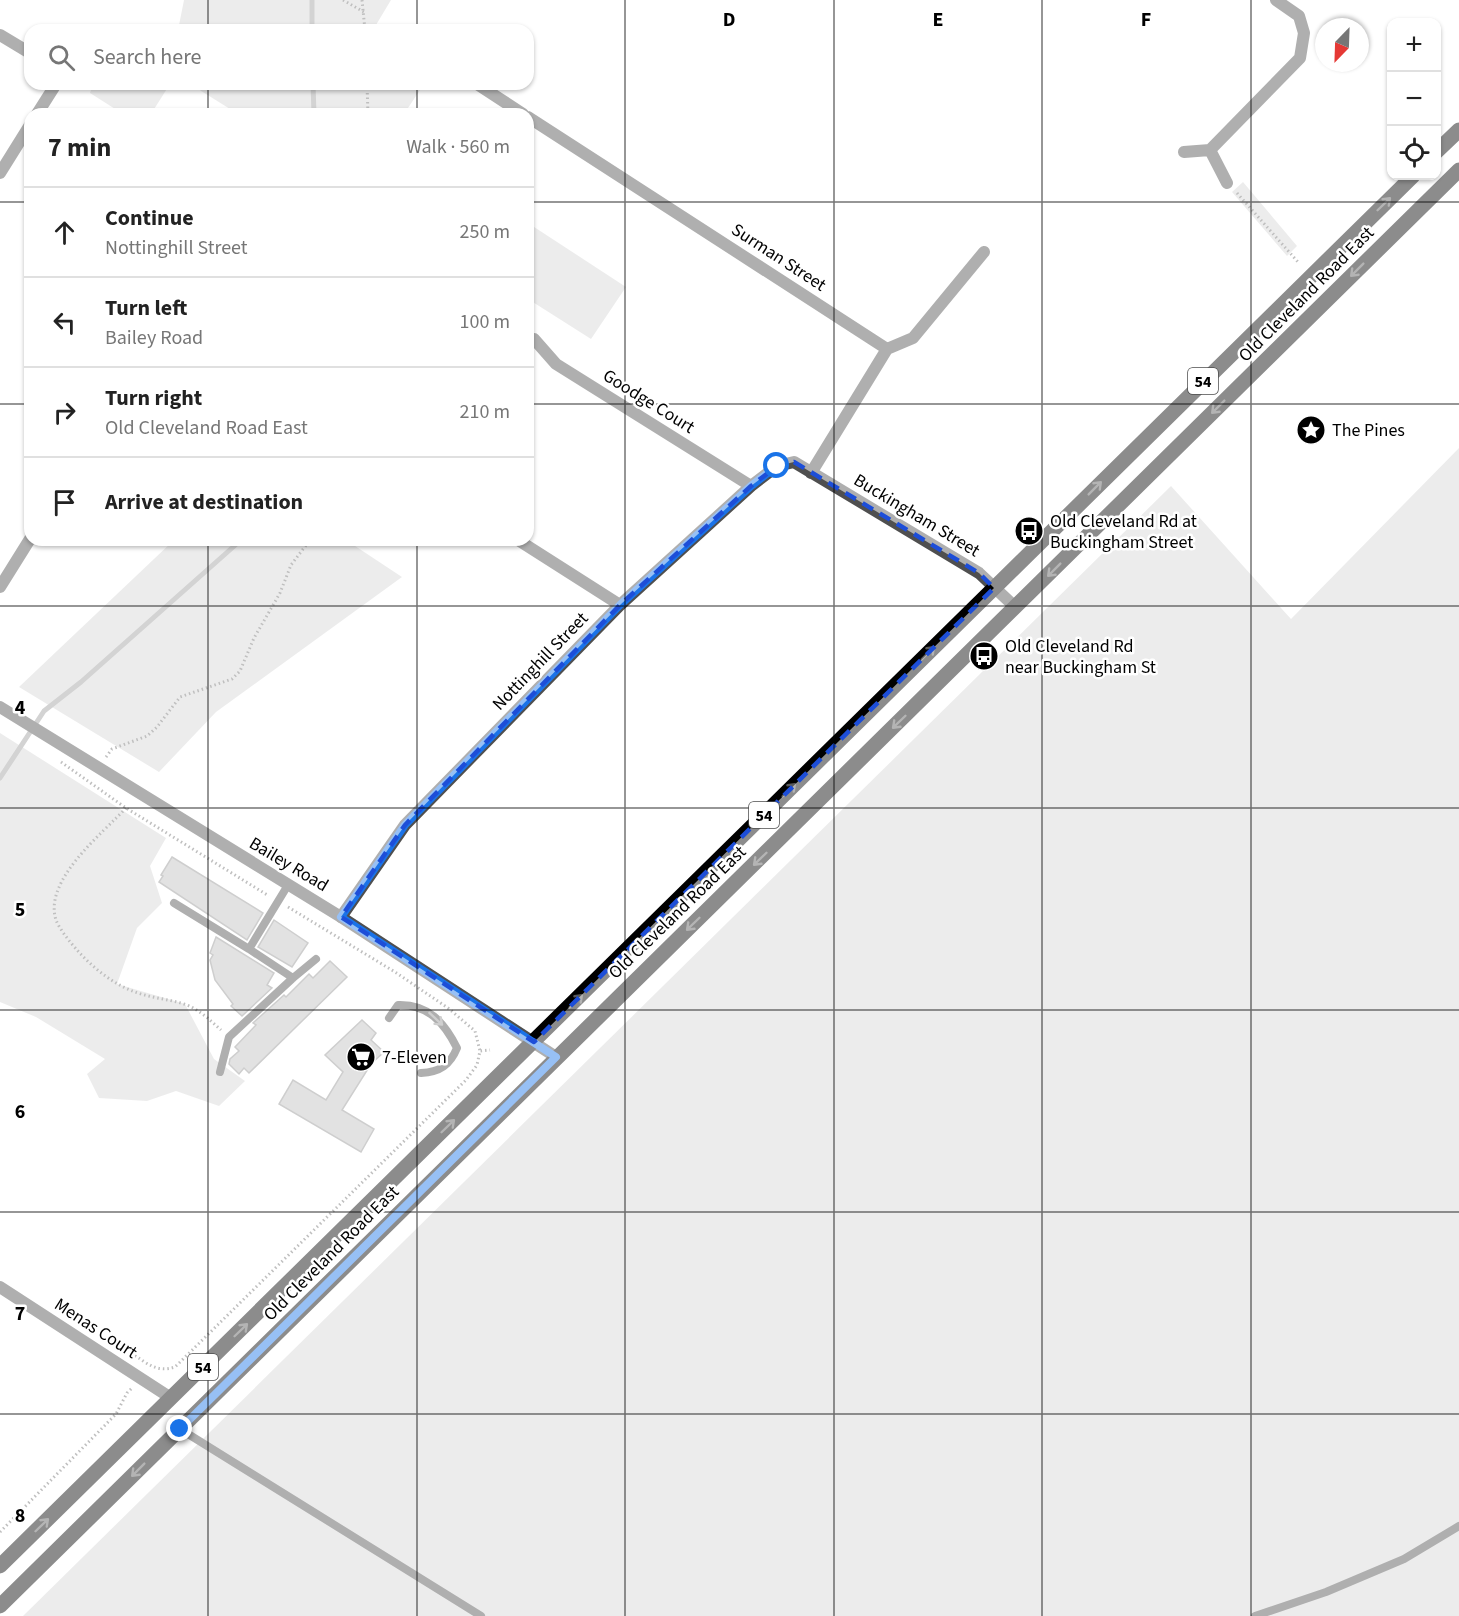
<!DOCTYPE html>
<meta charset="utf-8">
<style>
body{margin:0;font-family:"Source Sans 3",sans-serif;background:#f2f2f2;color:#222}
.controls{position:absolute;right:18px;top:18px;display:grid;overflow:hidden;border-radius:12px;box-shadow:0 2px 4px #0004}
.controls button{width:54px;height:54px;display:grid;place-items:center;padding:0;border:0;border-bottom:2px solid #e0e0e0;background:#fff;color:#222;font:30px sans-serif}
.compass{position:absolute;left:1315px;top:18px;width:54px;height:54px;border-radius:50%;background:#fff;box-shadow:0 2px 4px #0004;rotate:203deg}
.stop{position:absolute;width:18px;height:18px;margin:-14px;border:4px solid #1a73e8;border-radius:50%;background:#fff}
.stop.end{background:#1a73e8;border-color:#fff;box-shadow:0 2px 6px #0008}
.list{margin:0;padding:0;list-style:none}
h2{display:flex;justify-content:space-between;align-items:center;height:78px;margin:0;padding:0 24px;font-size:26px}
h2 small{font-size:20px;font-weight:400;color:#767676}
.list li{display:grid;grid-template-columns:39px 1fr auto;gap:18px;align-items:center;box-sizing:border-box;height:90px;padding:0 24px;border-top:2px solid #e0e0e0}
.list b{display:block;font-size:22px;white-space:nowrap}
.list p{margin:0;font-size:20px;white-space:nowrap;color:#767676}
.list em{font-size:20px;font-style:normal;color:#767676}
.icon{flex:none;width:33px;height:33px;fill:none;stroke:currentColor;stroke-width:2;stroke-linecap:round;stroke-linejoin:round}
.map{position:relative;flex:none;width:1459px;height:1616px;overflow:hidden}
.search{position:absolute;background:#fff;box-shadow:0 2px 4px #0004;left:24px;top:24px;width:510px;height:66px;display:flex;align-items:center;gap:15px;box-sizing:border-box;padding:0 21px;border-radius:18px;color:#767676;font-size:22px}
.panel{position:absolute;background:#fff;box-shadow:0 2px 4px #0004;left:24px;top:108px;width:510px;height:438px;border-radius:18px}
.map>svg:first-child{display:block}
</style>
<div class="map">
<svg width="1459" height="1616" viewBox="0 0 1459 1616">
<rect width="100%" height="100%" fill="#fff"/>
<path fill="#d6d6d6" d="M184,0H391L373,30H178Z
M93,84H170L151,114H123L90,93Z
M190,84H424L404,114H238Z
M1243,182L1297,246L1287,256L1232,192Z
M528,223L626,287L591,339L528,299Z
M1459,448V1616H23L1171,486L1291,619Z
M174,540H346L402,577L216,712L159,772L19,687Z
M0,733L166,838L150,866L162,903L137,928L117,984L185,1004L214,1059L245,1081L219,1106L176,1091L147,1101L99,1098L87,1074L105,1059L36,1017L0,1002Z"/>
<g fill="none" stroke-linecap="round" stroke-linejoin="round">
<path stroke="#9d9d9d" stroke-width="5" d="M312,0V30
M313,84L314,114
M0,778L44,711L81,682L241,540"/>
</g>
<path fill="#bfbfbf" stroke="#939393" stroke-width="1.5" d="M172,857L263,913L247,940L159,882L163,876L161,875Z
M274,920L308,943L292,967L258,947Z
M216,937L274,973L267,985L272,988L242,1016L231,1006L233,1004L215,980L210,960L213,955L210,953Z
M330,961L347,977L249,1073L244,1068L239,1074L229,1064L230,1059L239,1051L235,1047L256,1025L253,1023L284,995L286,997L309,974L313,978Z
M362,1020L376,1033L371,1040L384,1052L371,1064L342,1110L374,1129L361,1152L279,1104L293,1080L326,1100L343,1072L325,1055Z"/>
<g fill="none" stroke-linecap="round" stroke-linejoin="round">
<path stroke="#717171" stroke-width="3" stroke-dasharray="1.5 3" stroke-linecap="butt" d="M343,0L364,12
M362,0L365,30
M367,84L368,114
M1237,193L1298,262
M106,757L112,749L147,736L157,727L180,697L232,679L240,671L254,638L280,593L291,565L310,540
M61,762L126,808L269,896
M126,808C103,833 43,880 56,920C60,930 70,942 77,950C93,968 113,984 135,992C151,998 168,999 184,1004C199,1009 210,1020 221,1030
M288,907L395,972L448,1008L475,1031L480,1051
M131,1353C147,1363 156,1373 175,1367L466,1080L477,1065L480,1051L490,1050
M0,1532L116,1414L127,1393L132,1388"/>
<path stroke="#4f4f4f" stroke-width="8" d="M174,903L249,949L288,885
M249,949L293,978
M389,1018L398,1005C428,1004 444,1022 457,1048C450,1065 440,1072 421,1073
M220,1072L229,1037L293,978L316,959
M180,1429L481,1616
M1255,1616L1326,1592L1404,1559L1459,1526"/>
<path stroke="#4f4f4f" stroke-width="12" d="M0,35L30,53
M477,84L523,114
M37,114L56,84
M528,117L887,349L811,473
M1210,150L1300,58L1304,33L1299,16L1276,0
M1184,152L1210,150L1227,183
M0,173L30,125
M534,339L556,364L751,486
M887,349L913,338L984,252
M518,540L620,605
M0,587L30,539
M341,917L405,825L620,605L751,486L777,466L794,462L979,573L1015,607
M0,1287L171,1398"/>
<path stroke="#4f4f4f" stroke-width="12" d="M0,707L341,917L556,1057"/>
<path stroke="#000" stroke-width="15" d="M1436,152L1459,130
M0,1566L1413,176
M0,1606L1459,170"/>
</g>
<defs><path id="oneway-shaft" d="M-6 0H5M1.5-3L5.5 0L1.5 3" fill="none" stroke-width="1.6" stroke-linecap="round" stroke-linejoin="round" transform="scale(1.5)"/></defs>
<g stroke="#595959">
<use href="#oneway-shaft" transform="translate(1384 204) rotate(-44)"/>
<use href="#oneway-shaft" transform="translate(1357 270) rotate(135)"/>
<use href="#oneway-shaft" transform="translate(1218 407) rotate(135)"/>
<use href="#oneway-shaft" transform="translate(1095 488) rotate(-45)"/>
<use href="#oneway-shaft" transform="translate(1054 570) rotate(135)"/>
<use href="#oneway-shaft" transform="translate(928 653) rotate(-45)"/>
<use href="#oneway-shaft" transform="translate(899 722) rotate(136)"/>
<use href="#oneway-shaft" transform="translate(789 790) rotate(-45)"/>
<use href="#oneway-shaft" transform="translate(760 859) rotate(136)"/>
<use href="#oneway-shaft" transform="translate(693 924) rotate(136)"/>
<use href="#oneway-shaft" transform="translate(576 1001) rotate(-45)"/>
<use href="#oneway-shaft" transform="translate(448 1126) rotate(-44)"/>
<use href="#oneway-shaft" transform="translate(241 1330) rotate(-44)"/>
<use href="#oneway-shaft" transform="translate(138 1470) rotate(135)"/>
<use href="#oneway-shaft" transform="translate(42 1525) rotate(-44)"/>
</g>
<use stroke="#959595" href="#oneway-shaft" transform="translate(436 1019) rotate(43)"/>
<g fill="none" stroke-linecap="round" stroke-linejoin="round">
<path stroke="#1a73e8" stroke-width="8" d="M180,1429L556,1057L341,917L405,825L620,605L751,486L777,466"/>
</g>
<path d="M0 0H1459V1616H0ZM794,462L979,573L994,588L534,1042L341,917L405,825L620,605L751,486L777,466Z" fill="#fff" fill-opacity=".55" fill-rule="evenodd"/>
<path fill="none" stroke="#1d4ed8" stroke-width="4.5" stroke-dasharray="12 8" stroke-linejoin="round" d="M794,462L979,573L994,588L534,1042L341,917L405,825L620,605L751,486L777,466Z"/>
<path fill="none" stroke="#000" stroke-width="1.5" stroke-opacity="0.55" d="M208,0V30M417,0V30M625,0V1616M834,0V1616M1042,0V1616M1251,0V1616M208,84V114M417,84V114M0,202H30M528,202H1459M0,404H30M528,404H1459M208,540V1616M417,540V1616M0,606H1459M0,808H1459M0,1010H1459M0,1212H1459M0,1414H1459"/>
<defs>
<g id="sight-disc" transform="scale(1.5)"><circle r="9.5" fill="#000" stroke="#fff"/><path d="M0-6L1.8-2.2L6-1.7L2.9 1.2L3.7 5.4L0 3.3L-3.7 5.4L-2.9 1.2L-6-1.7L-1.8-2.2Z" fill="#fff"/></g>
<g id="bus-disc" transform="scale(1.5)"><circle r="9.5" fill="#000" stroke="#fff"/><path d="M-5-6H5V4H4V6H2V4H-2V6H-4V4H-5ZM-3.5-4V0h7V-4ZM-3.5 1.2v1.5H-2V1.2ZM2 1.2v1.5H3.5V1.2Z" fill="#fff"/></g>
<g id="supermarket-disc" transform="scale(1.5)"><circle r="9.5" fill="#000" stroke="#fff"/><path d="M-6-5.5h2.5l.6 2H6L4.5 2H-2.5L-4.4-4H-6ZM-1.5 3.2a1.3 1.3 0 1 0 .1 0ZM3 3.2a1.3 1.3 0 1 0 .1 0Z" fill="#fff"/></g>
</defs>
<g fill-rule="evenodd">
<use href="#sight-disc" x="1311" y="430"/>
<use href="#bus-disc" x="1029" y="531"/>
<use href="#bus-disc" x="984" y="656"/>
<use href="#supermarket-disc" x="361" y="1057"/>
</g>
<g text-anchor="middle" stroke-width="5" stroke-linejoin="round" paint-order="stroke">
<g fill="#fff" stroke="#4c4c4c" stroke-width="1.5">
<rect x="1188" y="368" width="30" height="26" rx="4.5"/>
<rect x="749" y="802" width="30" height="26" rx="4.5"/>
<rect x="188" y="1354" width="30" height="26" rx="4.5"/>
</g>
<g font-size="16" font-weight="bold" fill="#000">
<text x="1203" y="387">54</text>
<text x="764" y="821">54</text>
<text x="203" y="1373">54</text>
</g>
<g font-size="18" fill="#000" stroke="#fff">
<text transform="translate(779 257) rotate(33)" y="6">Surman Street</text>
<text transform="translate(1306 294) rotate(-45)" y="6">Old Cleveland Road East</text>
<text transform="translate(649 401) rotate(32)" y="6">Goodge Court</text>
<text transform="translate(917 515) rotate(31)" y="6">Buckingham Street</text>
<text transform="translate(540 661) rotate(-46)" y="6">Nottinghill Street</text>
<text transform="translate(289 864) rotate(31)" y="6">Bailey Road</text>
<text transform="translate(677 912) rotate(-44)" y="6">Old Cleveland Road East</text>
<text transform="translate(331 1253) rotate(-45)" y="6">Old Cleveland Road East</text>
<text transform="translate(96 1328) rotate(33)" y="6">Menas Court</text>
</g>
<g font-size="18" fill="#000" stroke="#fff" text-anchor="start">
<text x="1332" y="436">The Pines</text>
<text x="1050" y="527">Old Cleveland Rd at<tspan x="1050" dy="21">Buckingham Street</tspan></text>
<text x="1005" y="652">Old Cleveland Rd<tspan x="1005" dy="21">near Buckingham St</tspan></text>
<text x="382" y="1063">7-Eleven</text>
</g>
</g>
<g font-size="20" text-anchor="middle" font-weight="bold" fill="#000" stroke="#fff" stroke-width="5" stroke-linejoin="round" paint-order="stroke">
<text x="729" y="26">D</text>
<text x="938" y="26">E</text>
<text x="1146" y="26">F</text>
<text x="20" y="714">4</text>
<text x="20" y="916">5</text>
<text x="20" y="1118">6</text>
<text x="20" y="1320">7</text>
<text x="20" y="1522">8</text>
</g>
</svg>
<div class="controls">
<button>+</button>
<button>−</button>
<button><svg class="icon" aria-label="locate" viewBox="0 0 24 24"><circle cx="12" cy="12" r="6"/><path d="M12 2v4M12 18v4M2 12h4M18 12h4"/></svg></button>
</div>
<svg class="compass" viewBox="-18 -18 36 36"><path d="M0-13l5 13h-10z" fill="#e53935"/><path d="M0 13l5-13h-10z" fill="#767676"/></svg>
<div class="stop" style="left:777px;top:466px"></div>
<div class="stop end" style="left:180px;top:1429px"></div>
<div class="search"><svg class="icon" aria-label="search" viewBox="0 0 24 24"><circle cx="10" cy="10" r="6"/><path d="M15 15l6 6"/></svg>Search here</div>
<section class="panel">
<h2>7 min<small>Walk · 560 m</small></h2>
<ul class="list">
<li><svg class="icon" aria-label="ahead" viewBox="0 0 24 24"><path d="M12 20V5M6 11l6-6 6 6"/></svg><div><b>Continue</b><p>Nottinghill Street</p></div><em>250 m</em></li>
<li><svg class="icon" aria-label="left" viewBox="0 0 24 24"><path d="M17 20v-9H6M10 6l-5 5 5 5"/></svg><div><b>Turn left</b><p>Bailey Road</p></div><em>100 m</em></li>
<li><svg class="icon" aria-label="right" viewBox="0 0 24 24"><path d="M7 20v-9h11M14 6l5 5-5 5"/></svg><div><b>Turn right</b><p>Old Cleveland Road East</p></div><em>210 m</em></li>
<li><svg class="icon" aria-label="arrive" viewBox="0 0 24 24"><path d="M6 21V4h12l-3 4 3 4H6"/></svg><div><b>Arrive at destination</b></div></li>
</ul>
</section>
</div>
